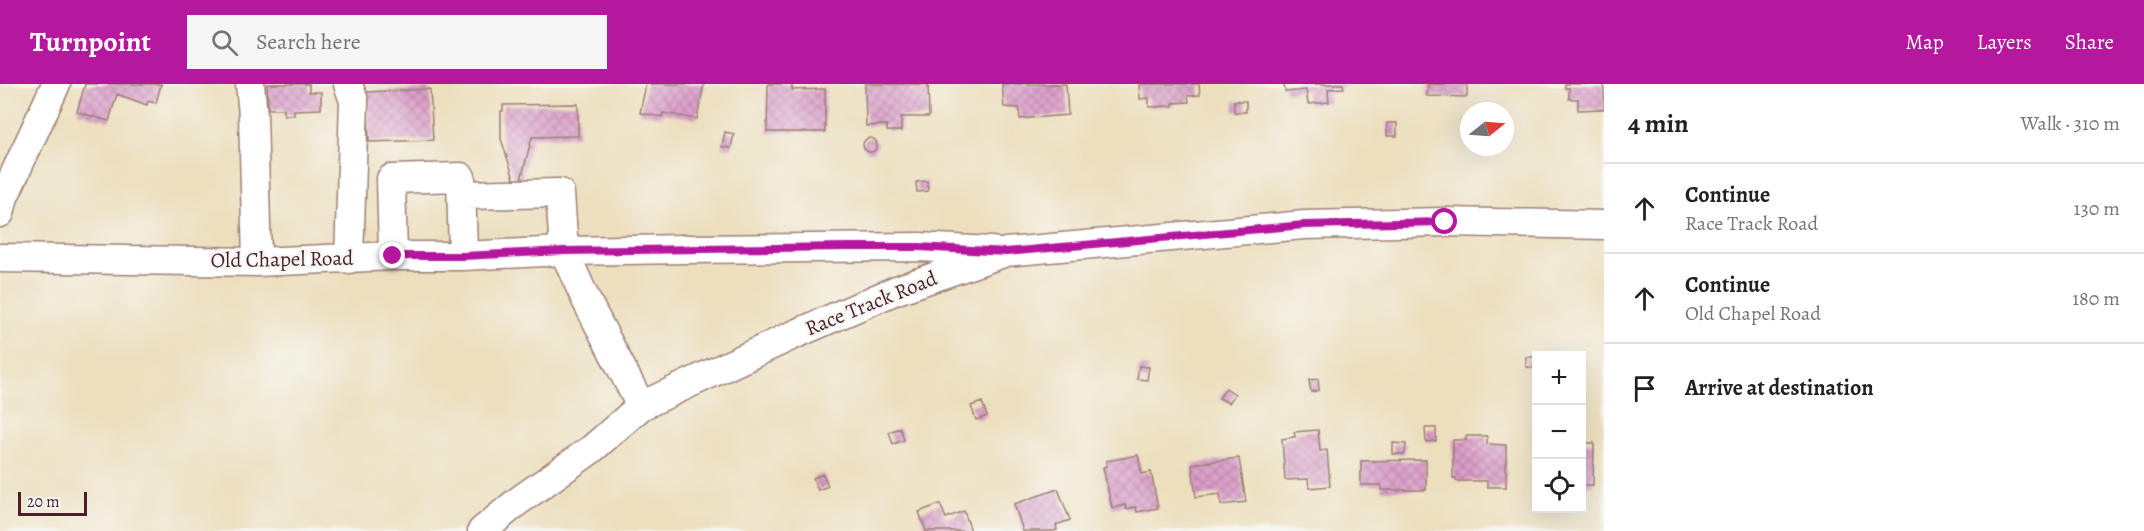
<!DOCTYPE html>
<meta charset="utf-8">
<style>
body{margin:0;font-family:Alegreya,serif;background:#f6f6f6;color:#202124}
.controls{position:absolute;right:18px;bottom:18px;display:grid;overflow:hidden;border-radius:0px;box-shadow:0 6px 24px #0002}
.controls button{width:54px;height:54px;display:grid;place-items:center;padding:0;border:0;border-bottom:2px solid #e0e0e0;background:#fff;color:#202124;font:30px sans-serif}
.compass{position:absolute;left:1460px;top:18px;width:54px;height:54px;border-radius:50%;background:#fff;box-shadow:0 6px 24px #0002;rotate:73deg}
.scale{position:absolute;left:18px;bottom:15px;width:69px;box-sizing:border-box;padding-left:6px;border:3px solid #4a1f2b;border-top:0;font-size:16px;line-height:21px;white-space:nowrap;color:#4a1f2b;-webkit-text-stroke:4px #f6f6f2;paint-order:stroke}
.stop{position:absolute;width:18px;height:18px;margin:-14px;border:4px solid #b5179e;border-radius:50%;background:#fff}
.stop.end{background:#b5179e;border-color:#fff;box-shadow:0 2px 6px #0008}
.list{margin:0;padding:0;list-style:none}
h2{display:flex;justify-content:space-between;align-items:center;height:78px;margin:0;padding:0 24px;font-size:26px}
h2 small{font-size:20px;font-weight:400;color:#757577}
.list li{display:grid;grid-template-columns:39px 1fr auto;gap:18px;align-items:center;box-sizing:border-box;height:90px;padding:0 24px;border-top:2px solid #e0e0e0}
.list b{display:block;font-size:22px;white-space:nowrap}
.list p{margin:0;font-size:20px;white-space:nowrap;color:#757577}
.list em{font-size:20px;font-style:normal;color:#757577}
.icon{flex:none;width:33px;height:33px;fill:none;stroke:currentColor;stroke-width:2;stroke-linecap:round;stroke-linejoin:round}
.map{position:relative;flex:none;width:1604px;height:447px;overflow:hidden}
header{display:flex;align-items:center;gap:36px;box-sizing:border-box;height:84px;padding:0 30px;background:#b5179e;color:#fff}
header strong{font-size:28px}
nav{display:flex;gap:33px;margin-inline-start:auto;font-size:21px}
.search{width:420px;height:54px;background:#f6f6f6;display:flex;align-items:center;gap:15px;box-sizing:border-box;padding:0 21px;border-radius:0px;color:#757577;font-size:22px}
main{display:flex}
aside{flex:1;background:#fff}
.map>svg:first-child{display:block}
</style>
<header>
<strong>Turnpoint</strong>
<div class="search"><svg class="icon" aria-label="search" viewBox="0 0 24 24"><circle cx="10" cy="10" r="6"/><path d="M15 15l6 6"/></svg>Search here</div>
<nav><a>Map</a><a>Layers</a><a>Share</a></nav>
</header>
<main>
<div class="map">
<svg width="1604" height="447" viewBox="0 0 1604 447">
<defs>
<pattern id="building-cross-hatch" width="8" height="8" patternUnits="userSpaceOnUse" patternTransform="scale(1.5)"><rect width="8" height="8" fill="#db9eca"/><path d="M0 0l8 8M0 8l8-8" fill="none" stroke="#b480a4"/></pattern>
</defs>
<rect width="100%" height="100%" fill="#f6f6f2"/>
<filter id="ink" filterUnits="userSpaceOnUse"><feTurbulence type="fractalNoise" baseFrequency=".0167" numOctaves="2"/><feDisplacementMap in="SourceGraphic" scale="12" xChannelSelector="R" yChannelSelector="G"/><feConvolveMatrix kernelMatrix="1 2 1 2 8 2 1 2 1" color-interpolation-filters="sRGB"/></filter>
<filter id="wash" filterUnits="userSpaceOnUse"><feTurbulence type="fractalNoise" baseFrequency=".008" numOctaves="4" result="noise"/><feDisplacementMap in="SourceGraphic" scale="24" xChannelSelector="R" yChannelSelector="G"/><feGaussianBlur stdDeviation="1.35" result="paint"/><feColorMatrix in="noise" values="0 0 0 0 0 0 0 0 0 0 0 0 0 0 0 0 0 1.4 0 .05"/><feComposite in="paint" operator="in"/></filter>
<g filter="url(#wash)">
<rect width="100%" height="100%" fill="#eddfbe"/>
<g id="blocks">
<path fill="url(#building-cross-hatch)" d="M85,0H161L156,19L148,17L147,21L117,10L109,37L77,28Z
M267,0H309V8H321V25L294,26V31H284V25H268Z
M646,0H704L697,35L663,29L662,33L640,29Z
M768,0H792V6L825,5V48H767Z
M865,0H928L929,33H901V47H887V41L866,42Z
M1002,0H1066L1068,31L1020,35L1019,24L1004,23Z
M1139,0H1199L1200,11L1188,12L1189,18L1173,19V22L1149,23V14L1140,15Z
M1284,0H1343L1344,4L1328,5L1329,18L1308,20L1306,6L1285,8Z
M1428,0H1467V13L1427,12Z
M1565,0H1604V25L1578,26V15H1569V4H1565Z
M430,5L433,56L369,58L367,8Z
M1234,17H1246V28H1234Z
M578,20V52L532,53L518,107L501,55V27H503V21Z
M1387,39H1397V52H1387Z
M725,48L734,50L731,64L722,63Z
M863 61a7 7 0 1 1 14 0a7 7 0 1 1-14 0Z
M927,97L928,107L917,108L916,98Z
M1526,273H1536V284L1526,283Z
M1139,282L1149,283L1147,296L1137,295Z
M1318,295L1319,306L1311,308L1309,296Z
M1226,304L1235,310L1229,319L1219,314Z
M982,318L987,332L976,336L971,322Z
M900,344L904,356L893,360L889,348Z
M1425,344H1436V357L1426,358Z
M1318,346L1320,367L1327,366L1330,402L1309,404L1308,395L1285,396L1282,355L1295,353L1294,348Z
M1466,352H1487V360L1506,361V403H1487V397H1456V394H1453V356H1466Z
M1393,359L1406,360L1405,370H1393Z
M1582,359H1594L1593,401H1582Z
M1138,371L1142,390L1151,388L1158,424L1137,428L1136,423L1126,425L1125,421L1112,424L1103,383L1107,382L1106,377Z
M1239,374L1246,418L1221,421L1220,410L1196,413L1192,380Z
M1426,376V406H1381V401H1361V377Z
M823,390L828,402L818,406L813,394Z
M1058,405L1070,436L1056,441L1057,446L1054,447H1023L1014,420Z
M940,420L946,434L964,427L971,447H926L919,428Z"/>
</g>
</g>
<g filter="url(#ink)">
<use href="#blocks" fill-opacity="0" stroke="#9c7f74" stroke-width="1.5"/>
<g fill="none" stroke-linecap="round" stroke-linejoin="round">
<g stroke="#9c7f74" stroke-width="31">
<path id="minor" d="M250,0L253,31L257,178
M348,0L354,17L349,175
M462,111L560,109L564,167L586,216L641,322
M0,129L4,113L56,0
M393,172L391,95L461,93L463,172
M0,174L257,178L393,172H463L564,167L686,165L919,163L992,167
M482,447L517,418L592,365L641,322L789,253L894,207L1006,168L1304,141L1445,138L1604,141"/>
</g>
<use href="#minor" stroke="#fff" stroke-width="28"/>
</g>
</g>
<g fill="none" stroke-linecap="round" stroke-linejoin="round" filter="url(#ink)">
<path stroke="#b5179e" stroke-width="8" d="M393,172H463L564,167L847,163H919L1006,168L1304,141L1445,138"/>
</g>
<g text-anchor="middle" stroke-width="5" stroke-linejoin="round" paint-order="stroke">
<g font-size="21" fill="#4a1f2b" stroke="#f6f6f2">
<text transform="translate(282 175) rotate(-1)" y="7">Old Chapel Road</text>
<text transform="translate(871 219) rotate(-22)" y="7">Race Track Road</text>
</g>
</g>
</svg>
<div class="controls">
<button>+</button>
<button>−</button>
<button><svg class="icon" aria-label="locate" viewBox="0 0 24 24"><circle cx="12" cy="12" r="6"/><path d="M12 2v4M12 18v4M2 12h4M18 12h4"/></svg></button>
</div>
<svg class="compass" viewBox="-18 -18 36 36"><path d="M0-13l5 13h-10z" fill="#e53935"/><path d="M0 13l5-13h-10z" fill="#757577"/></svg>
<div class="scale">20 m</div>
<div class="stop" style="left:1445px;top:138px"></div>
<div class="stop end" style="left:393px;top:172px"></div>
</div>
<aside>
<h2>4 min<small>Walk · 310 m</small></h2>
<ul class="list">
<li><svg class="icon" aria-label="ahead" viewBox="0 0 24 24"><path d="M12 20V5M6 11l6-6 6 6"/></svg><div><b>Continue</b><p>Race Track Road</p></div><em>130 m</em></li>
<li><svg class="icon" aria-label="ahead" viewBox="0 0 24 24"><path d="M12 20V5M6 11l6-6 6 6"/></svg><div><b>Continue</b><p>Old Chapel Road</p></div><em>180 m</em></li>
<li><svg class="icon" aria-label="arrive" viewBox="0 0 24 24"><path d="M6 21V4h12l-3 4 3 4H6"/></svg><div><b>Arrive at destination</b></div></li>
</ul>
</aside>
</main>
